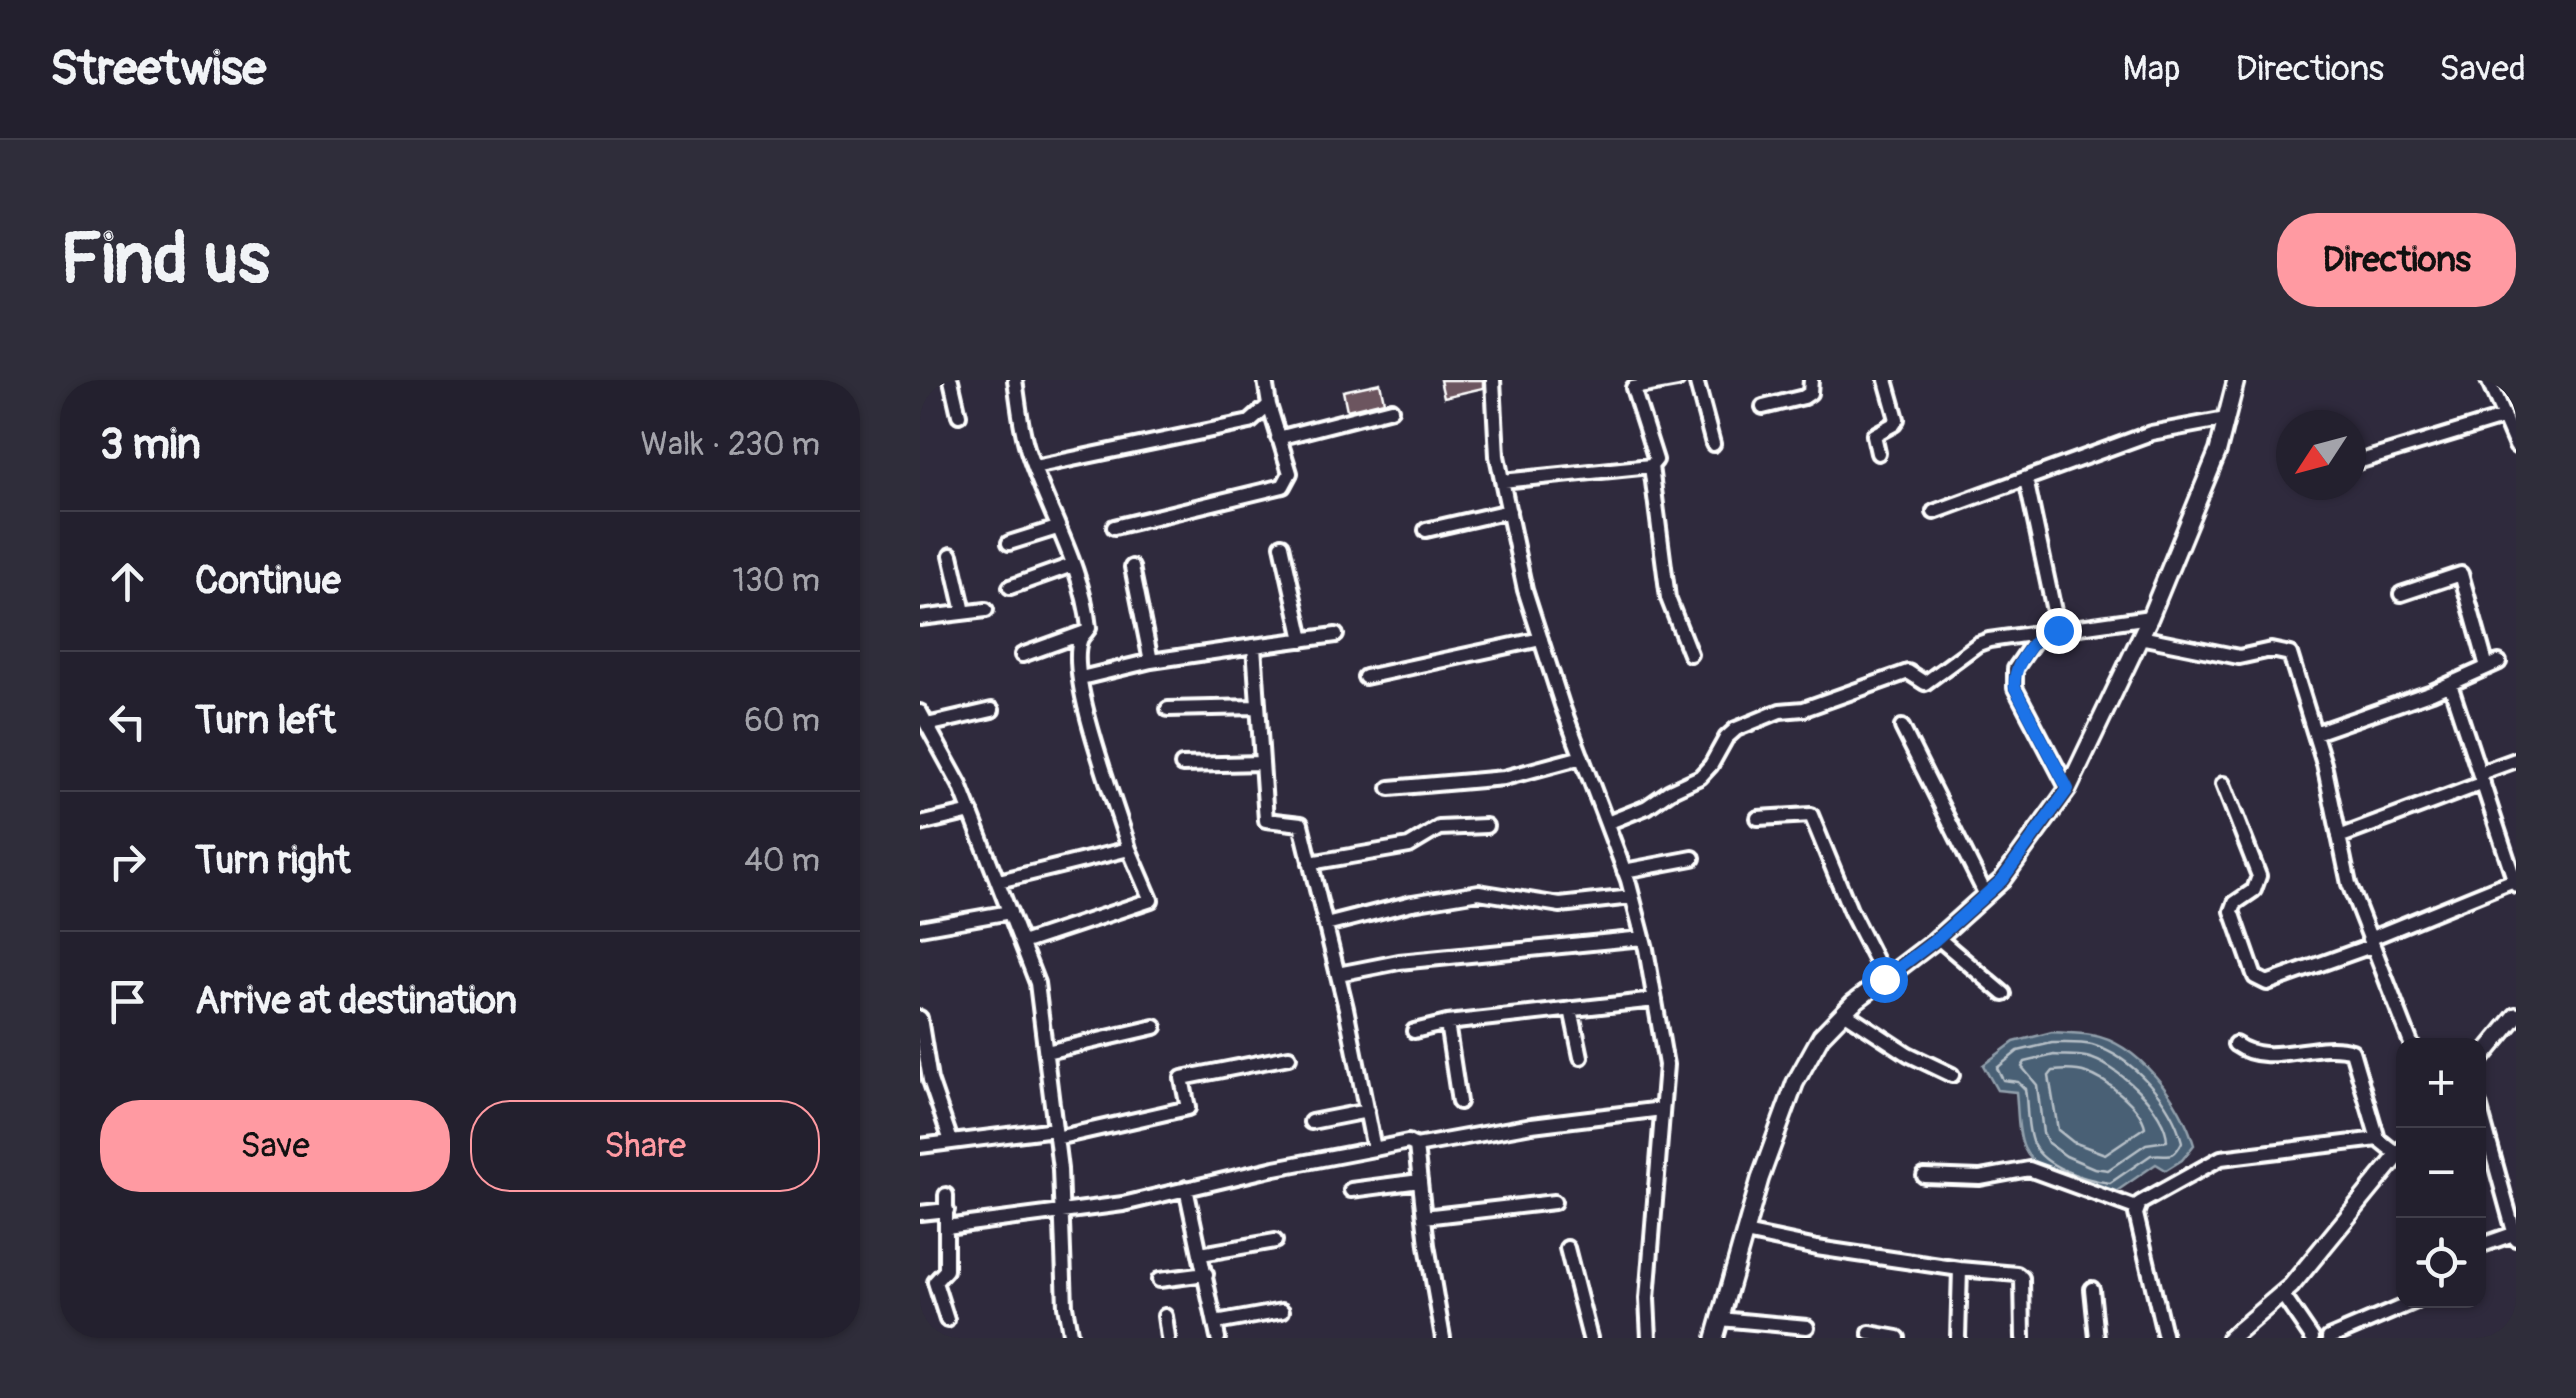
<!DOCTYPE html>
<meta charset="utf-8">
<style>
body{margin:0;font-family:Pangolin,sans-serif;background:#2f2d3a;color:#f1f3f6}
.controls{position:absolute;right:30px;bottom:30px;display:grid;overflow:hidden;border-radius:20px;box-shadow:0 2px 8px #0004}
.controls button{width:90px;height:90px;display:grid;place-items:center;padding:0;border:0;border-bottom:2px solid #403e4a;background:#23202e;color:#f1f3f6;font:50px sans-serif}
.compass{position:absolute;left:1356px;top:30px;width:90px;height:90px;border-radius:50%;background:#23202e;box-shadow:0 2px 8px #0004;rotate:234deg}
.stop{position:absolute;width:30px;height:30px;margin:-22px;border:8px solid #1a73e8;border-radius:50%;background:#fff}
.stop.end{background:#1a73e8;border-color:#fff;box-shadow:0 2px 10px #0008}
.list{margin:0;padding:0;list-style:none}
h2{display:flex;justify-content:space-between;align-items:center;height:130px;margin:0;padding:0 40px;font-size:42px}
h2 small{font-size:32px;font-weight:400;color:#a3a3aa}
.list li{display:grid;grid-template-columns:65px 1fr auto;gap:30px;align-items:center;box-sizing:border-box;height:140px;padding:0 40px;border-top:2px solid #403e4a}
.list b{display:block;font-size:38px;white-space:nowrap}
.list em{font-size:32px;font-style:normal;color:#a3a3aa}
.actions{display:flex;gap:20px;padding:30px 40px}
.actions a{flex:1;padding:22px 0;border:2px solid #ff9aa2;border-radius:40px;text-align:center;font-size:35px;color:#ff9aa2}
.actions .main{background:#ff9aa2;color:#111}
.icon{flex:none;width:55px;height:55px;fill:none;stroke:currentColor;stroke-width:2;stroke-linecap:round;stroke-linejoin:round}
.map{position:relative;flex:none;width:1596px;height:958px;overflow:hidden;border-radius:40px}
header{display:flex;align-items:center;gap:60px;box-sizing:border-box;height:140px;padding:0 50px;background:#23202e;border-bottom:2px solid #403e4a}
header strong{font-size:48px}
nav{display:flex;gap:55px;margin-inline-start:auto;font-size:35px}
.intro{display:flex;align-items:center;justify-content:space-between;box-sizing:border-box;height:240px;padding:0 60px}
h1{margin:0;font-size:70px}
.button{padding:25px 45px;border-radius:40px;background:#ff9aa2;color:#111;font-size:35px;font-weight:700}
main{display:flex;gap:60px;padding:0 60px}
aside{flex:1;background:#23202e;border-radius:40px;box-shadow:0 2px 8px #0004}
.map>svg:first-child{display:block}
</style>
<header>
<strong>Streetwise</strong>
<nav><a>Map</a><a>Directions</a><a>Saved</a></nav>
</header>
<div class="intro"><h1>Find us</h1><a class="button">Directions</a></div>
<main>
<aside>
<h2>3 min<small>Walk · 230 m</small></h2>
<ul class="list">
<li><svg class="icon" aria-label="ahead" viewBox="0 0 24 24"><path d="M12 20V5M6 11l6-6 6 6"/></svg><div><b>Continue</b></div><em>130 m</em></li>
<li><svg class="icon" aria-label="left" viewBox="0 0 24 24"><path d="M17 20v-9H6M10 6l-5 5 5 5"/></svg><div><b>Turn left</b></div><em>60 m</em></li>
<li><svg class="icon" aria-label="right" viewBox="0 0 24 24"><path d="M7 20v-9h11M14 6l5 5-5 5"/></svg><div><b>Turn right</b></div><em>40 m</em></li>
<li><svg class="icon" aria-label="arrive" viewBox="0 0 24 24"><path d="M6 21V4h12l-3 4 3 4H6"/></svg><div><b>Arrive at destination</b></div></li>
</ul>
<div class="actions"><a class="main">Save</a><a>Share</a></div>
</aside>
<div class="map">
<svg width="1596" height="958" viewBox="0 0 1596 958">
<rect width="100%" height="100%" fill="#2f2a3d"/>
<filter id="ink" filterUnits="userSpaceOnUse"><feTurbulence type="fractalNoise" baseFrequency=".01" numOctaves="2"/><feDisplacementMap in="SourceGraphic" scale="20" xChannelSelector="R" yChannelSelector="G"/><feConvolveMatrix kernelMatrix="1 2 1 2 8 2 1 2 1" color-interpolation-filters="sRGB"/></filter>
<g filter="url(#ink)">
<path fill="#4a6175" stroke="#92a0ac" stroke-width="2.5" d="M1132,652C1145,653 1159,653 1171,655C1219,663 1262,722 1274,765L1262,780L1246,790L1236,784L1194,813C1165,804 1118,799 1104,768C1097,752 1098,729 1096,712L1077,710L1063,685L1094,662Z"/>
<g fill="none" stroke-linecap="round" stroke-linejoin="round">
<path stroke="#b7c0c8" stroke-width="2.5" d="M1132,663C1144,663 1161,662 1172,665C1213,677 1252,722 1262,762C1252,782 1248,772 1231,775L1190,803C1166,800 1125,788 1113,764C1106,748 1108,726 1105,709L1098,702L1083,700L1077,688L1098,671Z
M1134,675C1144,676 1156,675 1166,677C1196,683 1247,731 1247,761L1226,764L1188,790L1174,788L1146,776L1128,763L1123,753L1117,705L1102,687L1105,682Z
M1133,691C1143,690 1156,689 1166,693C1186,699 1221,727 1225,747L1185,774L1153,762L1138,750L1129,696Z"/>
</g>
<path fill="#6c545e" stroke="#fff" stroke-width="2.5" d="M520,0H563V8L524,17Z
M460,3L464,21L427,30L423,11Z"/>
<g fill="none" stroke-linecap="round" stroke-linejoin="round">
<g stroke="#fff" stroke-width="20">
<path id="minor" d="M31,0L39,35
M573,0L577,76L605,210L642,325L708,500L726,569L746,685L727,919L729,958
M776,0L793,64
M1568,0L1596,66
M843,27L884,17L890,13L891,0
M358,58L471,29
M958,73L954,55L974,44L977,39L966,0
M1431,84L1582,38
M731,86L736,80L713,8L757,0
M114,87L330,42L349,25L345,0
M1106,99L1138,250
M582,101L731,86L748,218L770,274
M1014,132L1231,53L1306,39
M194,147L363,106L370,93L349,25
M506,150L589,131
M89,163L137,148
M362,165L383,260
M31,175L44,232
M212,187L231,281
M90,207L152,185
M1481,214L1541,194L1567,287
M0,238L66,230
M1119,254L1095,289V308L1148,409
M1220,257L1319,277L1351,270L1370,274L1404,384L1429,504L1492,666
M334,266L416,255
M102,275L166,252
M445,297L621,259
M161,298L231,281L334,266L346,440L381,444L426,628L454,769L488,762L496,766L507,865L523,958
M1530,304L1596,505
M248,329L336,327
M0,332L40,405L117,603L140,789L145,926L151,958
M7,345L72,330
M982,347L1066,515
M1395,353L1512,312L1579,282
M262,385L341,383
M1560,393L1596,380
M1303,404L1339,496L1334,510L1315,523L1312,531L1335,597L1347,603L1451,566
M470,408L584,398L662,377
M838,438L891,435L930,530L965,599
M687,443L727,427L750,411L780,397L791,385L806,358L816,349L860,331L884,329L988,292L1005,303L1058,264L1069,260L1230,237
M0,444L51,432
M1419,457L1563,403
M390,483L489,466L519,448L566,446
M704,491L773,478
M79,501L209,469C197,426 147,300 160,261C161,257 167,251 169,248C163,188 129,133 110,77C101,52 99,26 95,0
M406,545L492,523L559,512L640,525L712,517
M0,548L90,532
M1018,558L1084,614
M1449,559L1594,500
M102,563L231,520L209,469
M418,594L479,582L723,558
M651,629L661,677
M924,632L988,674L1032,695
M0,638L10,700L31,761
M527,643L539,722
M494,651L527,643L735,620
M1315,664C1350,689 1394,659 1432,671L1458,759
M126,672L235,647
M1559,725L1596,859
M391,742L447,731
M136,758L268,728L262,698L369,677
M0,766L135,749
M496,766L612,745L742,729
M1004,796L1060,798L1109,789L1216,828
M266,808L298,958
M431,810L500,801
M26,815V890L15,902L27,940
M0,833L27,830
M504,837L634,822
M26,847L203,824L355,788L454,769
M825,853L897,868L1040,889L1038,958
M1559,866L1596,853
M647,868L670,958
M281,874L355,861
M1040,889L1097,894L1102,898L1103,958
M239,900L286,894
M1172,909L1177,958
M1362,914L1392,958
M245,936L248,958
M800,939L887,947
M296,943L362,931
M950,953L978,958
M1245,958L1216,834L1220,823L1301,778L1458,759L1478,775
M1409,958L1496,921"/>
</g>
<g stroke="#fff" stroke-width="22">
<path id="tertiary" d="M1559,681L1596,636
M795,958L840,799L875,703L901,656L933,623L1013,562L1082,500L1148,409L1230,237L1298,71L1316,0
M1310,958L1371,906L1484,768"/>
</g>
<use href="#minor" stroke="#2f2a3d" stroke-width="12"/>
<use href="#tertiary" stroke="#2f2a3d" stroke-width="15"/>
</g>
</g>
<g fill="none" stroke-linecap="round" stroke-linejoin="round" filter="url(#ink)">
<path stroke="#1a73e8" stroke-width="12" d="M964,599L1013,562L1082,500L1148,409L1095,308C1092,287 1108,271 1120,254L1138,250"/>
</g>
</svg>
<div class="controls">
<button>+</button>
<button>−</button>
<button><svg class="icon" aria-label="locate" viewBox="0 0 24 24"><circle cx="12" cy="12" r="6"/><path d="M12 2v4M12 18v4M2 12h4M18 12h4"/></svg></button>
</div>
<svg class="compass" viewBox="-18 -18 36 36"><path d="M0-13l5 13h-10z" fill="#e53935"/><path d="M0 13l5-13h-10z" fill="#a3a3aa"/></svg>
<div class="stop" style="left:964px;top:599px"></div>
<div class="stop end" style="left:1138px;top:250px"></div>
</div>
</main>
